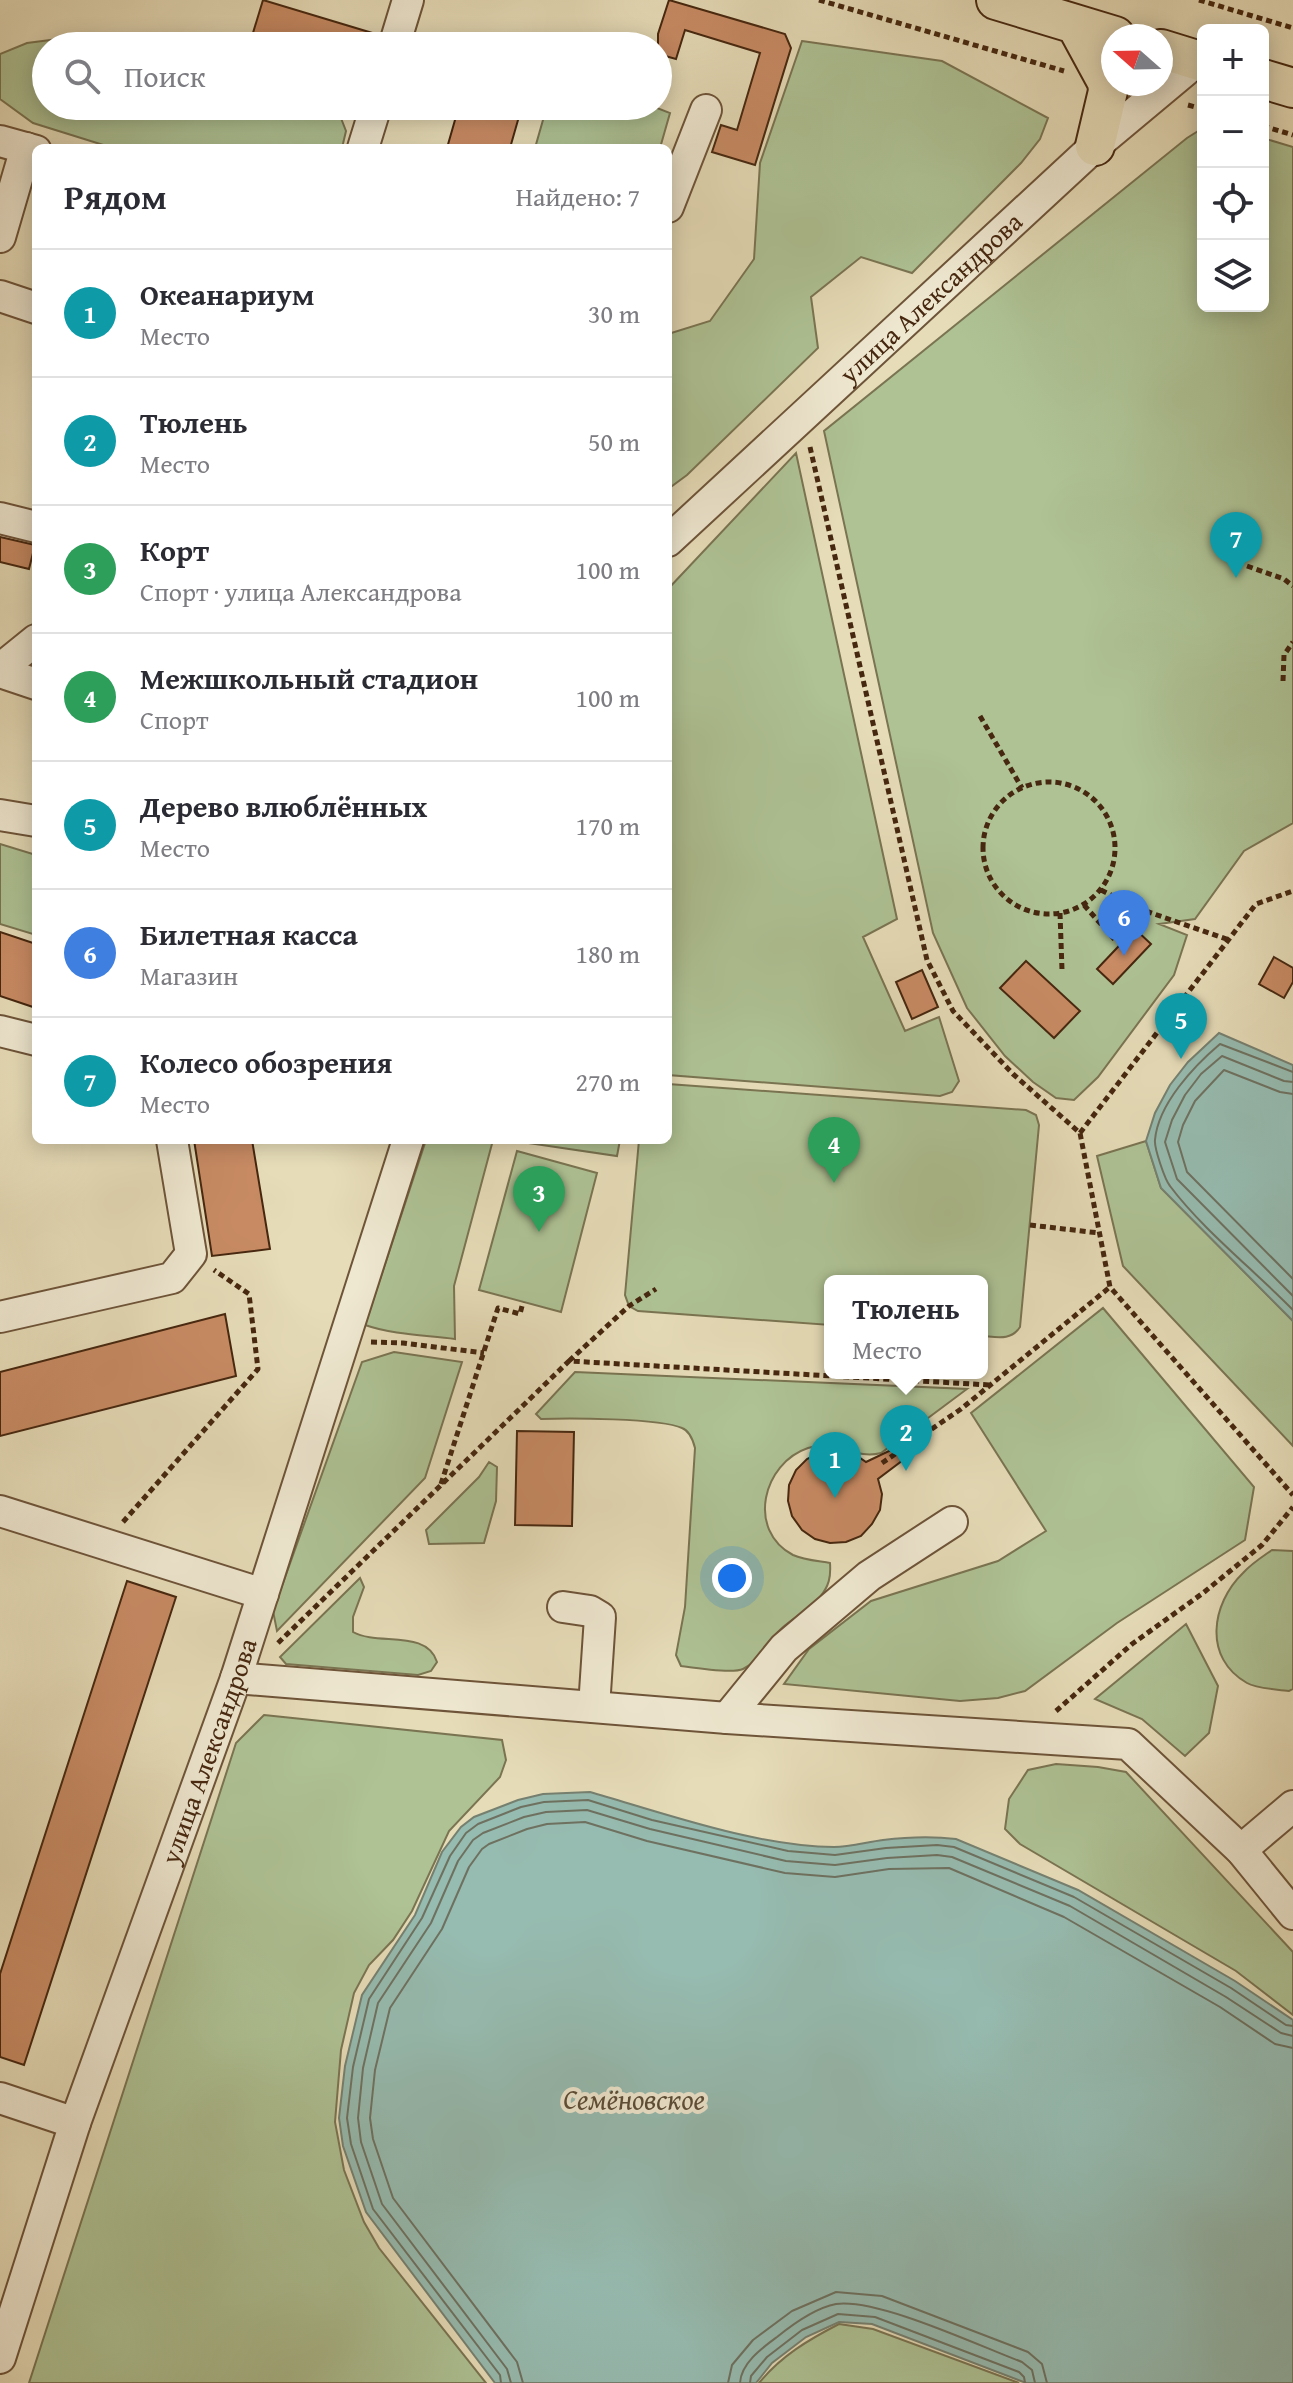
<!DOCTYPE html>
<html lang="ru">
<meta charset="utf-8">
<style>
body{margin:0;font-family:"Gentium Book Plus",serif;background:#f7f7f7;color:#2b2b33}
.controls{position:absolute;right:24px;top:24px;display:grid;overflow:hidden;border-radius:12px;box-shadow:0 4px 20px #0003}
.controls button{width:72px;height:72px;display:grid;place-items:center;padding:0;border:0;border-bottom:2px solid #e1e1e2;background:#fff;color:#2b2b33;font:40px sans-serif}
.compass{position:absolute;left:1101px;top:24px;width:72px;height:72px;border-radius:50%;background:#fff;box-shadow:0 4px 20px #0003;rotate:290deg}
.you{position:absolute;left:732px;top:1578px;width:28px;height:28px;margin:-20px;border:6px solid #fff;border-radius:50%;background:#1a73e8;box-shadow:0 0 0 12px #1a73e833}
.badge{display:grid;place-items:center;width:52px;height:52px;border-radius:50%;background:#8f2418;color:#fff;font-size:26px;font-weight:700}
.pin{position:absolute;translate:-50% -66px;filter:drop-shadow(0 2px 4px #0008)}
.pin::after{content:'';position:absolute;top:42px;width:28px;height:24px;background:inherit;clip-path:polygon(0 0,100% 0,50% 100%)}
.popup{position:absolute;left:824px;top:1275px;width:164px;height:104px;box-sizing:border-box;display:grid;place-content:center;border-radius:12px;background:#fff;filter:drop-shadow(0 2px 6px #0005);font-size:26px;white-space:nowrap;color:#7c7c81}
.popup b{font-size:30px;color:#2b2b33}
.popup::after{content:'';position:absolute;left:50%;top:100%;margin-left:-16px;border:16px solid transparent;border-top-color:#fff}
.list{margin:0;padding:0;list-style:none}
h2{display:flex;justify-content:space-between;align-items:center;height:104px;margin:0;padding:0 32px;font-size:34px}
h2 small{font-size:26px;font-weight:400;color:#7c7c81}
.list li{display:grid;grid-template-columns:52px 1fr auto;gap:24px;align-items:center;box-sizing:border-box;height:128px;padding:0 32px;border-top:2px solid #e1e1e2}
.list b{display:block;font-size:30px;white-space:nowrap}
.list p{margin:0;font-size:26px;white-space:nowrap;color:#7c7c81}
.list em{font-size:26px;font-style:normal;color:#7c7c81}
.icon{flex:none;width:44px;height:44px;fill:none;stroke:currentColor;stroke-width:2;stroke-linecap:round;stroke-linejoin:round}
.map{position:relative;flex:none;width:1293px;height:2383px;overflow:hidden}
.search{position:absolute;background:#fff;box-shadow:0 4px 20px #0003;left:32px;top:32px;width:640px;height:88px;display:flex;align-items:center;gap:20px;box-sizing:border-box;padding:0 28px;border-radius:44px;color:#7c7c81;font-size:30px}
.panel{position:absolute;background:#fff;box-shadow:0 4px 20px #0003;left:32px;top:144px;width:640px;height:1000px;border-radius:12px}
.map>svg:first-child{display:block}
</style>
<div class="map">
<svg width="1293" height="2383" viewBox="0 0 1293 2383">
<rect width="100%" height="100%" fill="#e6dcb8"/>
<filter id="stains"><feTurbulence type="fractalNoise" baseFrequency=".0025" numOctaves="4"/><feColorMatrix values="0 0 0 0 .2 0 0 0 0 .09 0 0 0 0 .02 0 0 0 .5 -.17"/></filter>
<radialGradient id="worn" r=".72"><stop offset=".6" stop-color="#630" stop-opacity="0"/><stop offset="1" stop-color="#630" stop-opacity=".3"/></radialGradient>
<path fill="#aec294" stroke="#7a7452" stroke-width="2" d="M58,39L128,46H46V106H331L337,108L346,131L342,148H113L33,123L0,99V54L27,43Z
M802,41L942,61L1048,118L1040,139L1021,163L912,273L861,257L811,297L818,348L687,475L668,489V334L710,321L754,259L760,163Z
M547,106H652L670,113L660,148H535Z
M1203,128V306H1263V138L1293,147V823L1244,851L1195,919L1159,924L1187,935L1174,975L1098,1077L1074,1100L1056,1098L1033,1082L1005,1056L967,1008L933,933L824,431L1187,138Z
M796,453L897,919L863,937L905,1031L939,1017L959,1081L952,1092L940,1096L668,1075V589Z
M0,844L36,855V935L0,924Z
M668,1084L1026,1110L1036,1115L1039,1125L1020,1327C1011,1341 997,1337 982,1336V1281H830V1325L638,1311L629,1306L625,1295L639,1140H668Z
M426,1140H493L454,1286L455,1339C424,1335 394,1335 365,1325Z
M508,1140H620L617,1156Z
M1146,1141L1161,1188L1293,1321V1446L1123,1266L1097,1156Z
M517,1151L597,1173L561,1312L479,1290Z
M1103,1308L1254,1487L1245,1540L1117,1623L1025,1691L998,1698L960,1701L784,1684L809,1649L871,1601L998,1561L1046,1531L971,1413Z
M394,1352L462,1362L425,1478L277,1631L273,1611L362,1362Z
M575,1372L967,1389L881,1453C856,1460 834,1440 808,1448C763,1463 746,1530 793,1555C804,1560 819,1561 830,1563C831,1577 829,1586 820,1597C809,1611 789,1619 777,1633C766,1644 758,1662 743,1669C732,1674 695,1668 681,1666L676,1655L685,1607L695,1448C693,1440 690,1431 682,1428C660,1418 567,1418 541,1419L536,1414Z
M489,1462L497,1467L496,1501L484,1543L429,1544L426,1530L479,1477Z
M1272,1550L1293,1551V1689L1289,1691C1276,1689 1257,1689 1247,1683C1203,1658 1211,1604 1243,1573C1251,1564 1262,1557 1272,1550Z
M360,1578L364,1587L353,1617V1632C378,1646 427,1629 437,1662L431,1671L418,1675L286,1664L280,1657Z
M1186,1624L1218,1686L1209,1733L1185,1756L1142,1719L1095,1699Z
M264,1715L502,1740L506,1760L500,1777L449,1831L412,1911L393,1940L369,1965L354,1993L341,2050L335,2122L344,2170L364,2222L379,2248L486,2383H29L236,1743Z
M1056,1764L1098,1767L1126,1772L1293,1952V2015L1236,1971L1020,1844L1005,1829L1009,1799L1028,1770Z
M839,2324L873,2329L1019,2383H759C781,2356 808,2340 839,2324Z"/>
<path fill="#96bbb0" stroke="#768070" stroke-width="2" d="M1219,1033L1293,1065V1321L1161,1188L1146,1141L1155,1113L1170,1085L1188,1062Z
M590,1792C663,1813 759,1847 834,1847C850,1847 867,1842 883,1840C907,1837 932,1836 956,1839L1078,1890L1235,1981L1293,2020V2383H1026L872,2324L839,2322L806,2337L772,2363L756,2383H495L366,2212L343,2146L339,2118L345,2066L362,1995L415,1915L442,1852L461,1827L474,1817L518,1800L543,1794Z"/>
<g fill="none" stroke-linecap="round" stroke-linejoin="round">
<path stroke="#6e7160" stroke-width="2" d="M1293,1072L1220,1044C1194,1066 1158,1104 1155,1140C1154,1148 1165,1180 1170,1186C1202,1229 1255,1271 1293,1310
M1293,1082L1284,1081L1222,1056L1201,1074L1185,1095L1172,1120L1165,1142L1177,1179L1293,1296
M1293,1094L1280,1092L1224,1070L1195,1101L1183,1125L1178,1142L1187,1172L1293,1279
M501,2383L500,2375L373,2209L351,2144L347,2118L353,2067L369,1999L422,1918L450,1856L466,1833L478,1824L521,1807L544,1802L588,1800L652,1820L788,1851L835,1855L886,1848L937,1845L954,1847L1074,1897L1231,1988L1286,2025L1293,2026
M511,2383L507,2369L382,2204L361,2142L358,2118L363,2068L378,2003L431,1923L458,1861L473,1840L483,1833L524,1817L546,1812L587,1810L650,1829L786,1861L835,1865L887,1858L937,1855L952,1857L1070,1906L1226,1997L1281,2033L1293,2036
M523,2383L517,2362L393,2198L373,2139L370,2118L375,2070L390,2008L442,1929L469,1867L482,1849L489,1844L527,1829L547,1824L585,1822L647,1841L785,1873L835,1877L889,1869L949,1868L1064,1917L1220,2007L1275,2044L1293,2048
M728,2383L732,2365L753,2340L792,2311L836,2292L882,2296L1028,2352L1042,2364L1047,2383
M740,2383C741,2363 762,2348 777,2337C793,2324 815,2308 836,2304C878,2298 979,2346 1022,2362L1032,2370L1035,2383
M750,2383L751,2376L767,2357L802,2330L838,2314L875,2317L1019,2372L1024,2377L1025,2383"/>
</g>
<path fill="#c88b64" stroke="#46270f" stroke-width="2" d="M263,0L379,35L376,46H249Z
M669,0L785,34L791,48L755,165L712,152L721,125L737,130L760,53L685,30L676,59L658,54V34Z
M459,106H522L510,148H447Z
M0,537L35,545L29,569L0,562Z
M1135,929L1151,944L1113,984L1097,969Z
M0,932L36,944V1008L0,996Z
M1274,957L1293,968V982L1284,998L1259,984Z
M1026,961L1080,1011L1054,1038L1000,988Z
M922,970L938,1007L912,1019L896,982Z
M194,1140H252L270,1249L212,1256Z
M225,1314L236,1376L0,1436V1372Z
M517,1431L574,1432L572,1526L515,1525Z
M914,1439L919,1448L878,1479L882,1494L880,1510L872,1524L861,1536L846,1542L830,1543L815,1539L802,1530L792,1516L788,1501L789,1485L796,1470L807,1459L821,1452L837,1449L853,1453L866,1462Z
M127,1581L176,1597L24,2065L0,2057V1974Z"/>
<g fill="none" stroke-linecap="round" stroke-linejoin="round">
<g stroke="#6e5439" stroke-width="34">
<g id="minor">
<path d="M394,46L408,0"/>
<path d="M0,141L36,151"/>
<path d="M363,148L376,106"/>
<path d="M668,207L706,110"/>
<path d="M0,237L26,148"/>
<path d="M0,296L36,308"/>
<path d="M0,518L36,527"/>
<path id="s1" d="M668,541L1095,146L1198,60"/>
<path d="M0,669L36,640"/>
<path d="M0,672L36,684"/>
<path d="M0,815L36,821"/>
<path d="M0,1031L36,1040"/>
<path d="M0,1317L172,1278L191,1254L172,1140"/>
<path d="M0,1511L263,1594"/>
<path d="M563,1607L590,1611L600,1617L594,1707"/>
<path d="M236,1678L727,1718L1128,1744L1241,1850L1293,1914"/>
<path d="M727,1718L784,1648L869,1576L952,1522"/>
<path d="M1241,1850L1293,1806"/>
<path d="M0,2098L75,2123"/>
<path id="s2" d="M0,2358L75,2123L236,1678L408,1140"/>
</g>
</g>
<g stroke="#46270f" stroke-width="42">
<path id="major" d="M996,0L1115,36
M1076,25L1107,82L1108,91L1095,146
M1161,49L1203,62
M1263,79L1293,88"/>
</g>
<path stroke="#46270f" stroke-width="5" stroke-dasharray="6 4" stroke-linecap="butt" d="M819,0L1064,71
M1199,0L1293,28
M1188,105L1203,109
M1263,126L1293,135
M810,447L927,960L953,1011L1013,1074L1080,1133L1110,1287L1293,1495
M1247,566L1284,579L1293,586
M1283,681L1284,655L1293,642
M980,716L1022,788
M983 848a66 66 0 1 1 132 0a66 66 0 1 1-132 0Z
M1101,890L1137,908L1229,940
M1084,905L1115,940
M1060,913L1062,970
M1080,1133L1256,904L1293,891
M1030,1225L1099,1233
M371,1342L403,1343L484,1353
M569,1361L629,1306L656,1289
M882,1463L961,1409L1110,1287
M441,1484L498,1308L520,1314L523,1302
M123,1522L258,1369L249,1294L214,1270
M278,1643L569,1361L990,1385
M1056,1711L1132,1644L1203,1593L1262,1545L1293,1507"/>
<use href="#minor" stroke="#efe8d1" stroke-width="30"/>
<use href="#major" stroke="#e6dcb8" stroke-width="38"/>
</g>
<g text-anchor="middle" stroke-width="8" stroke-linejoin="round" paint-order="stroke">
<g font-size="26" fill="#46270f" stroke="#efe8d1">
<text dy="9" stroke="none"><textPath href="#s1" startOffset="358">улица Александрова</textPath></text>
<text dy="9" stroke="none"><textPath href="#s2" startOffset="642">улица Александрова</textPath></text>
</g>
<g font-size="28" font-style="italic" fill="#5a4c37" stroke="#efe8d1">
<text x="634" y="2109">Семёновское</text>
</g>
</g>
<rect width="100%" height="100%" filter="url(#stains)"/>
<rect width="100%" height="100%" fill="url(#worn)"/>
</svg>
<div class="controls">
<button>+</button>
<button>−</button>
<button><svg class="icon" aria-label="locate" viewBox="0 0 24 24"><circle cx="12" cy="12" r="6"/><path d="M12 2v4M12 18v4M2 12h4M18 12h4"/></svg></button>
<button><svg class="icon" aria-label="layers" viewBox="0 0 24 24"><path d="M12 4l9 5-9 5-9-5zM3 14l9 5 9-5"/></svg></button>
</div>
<svg class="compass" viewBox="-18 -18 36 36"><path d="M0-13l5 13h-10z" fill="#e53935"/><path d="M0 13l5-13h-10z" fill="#7c7c81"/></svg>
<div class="you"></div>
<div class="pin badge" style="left:835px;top:1498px;background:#0f9aa8">1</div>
<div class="pin badge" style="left:906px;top:1471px;background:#0f9aa8">2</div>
<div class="popup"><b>Тюлень</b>Место</div>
<div class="pin badge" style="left:539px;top:1232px;background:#2e9e5b">3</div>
<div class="pin badge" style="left:834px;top:1183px;background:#2e9e5b">4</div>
<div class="pin badge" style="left:1181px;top:1059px;background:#0f9aa8">5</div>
<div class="pin badge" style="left:1124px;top:956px;background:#3f7fe0">6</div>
<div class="pin badge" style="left:1236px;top:578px;background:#0f9aa8">7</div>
<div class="search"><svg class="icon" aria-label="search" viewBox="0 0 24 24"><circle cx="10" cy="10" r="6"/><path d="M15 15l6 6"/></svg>Поиск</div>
<section class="panel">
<h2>Рядом<small>Найдено: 7</small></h2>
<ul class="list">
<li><span class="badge" style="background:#0f9aa8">1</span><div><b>Океанариум</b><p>Место</p></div><em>30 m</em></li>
<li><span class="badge" style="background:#0f9aa8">2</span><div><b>Тюлень</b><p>Место</p></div><em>50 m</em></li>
<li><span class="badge" style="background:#2e9e5b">3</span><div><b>Корт</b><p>Спорт · улица Александрова</p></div><em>100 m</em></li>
<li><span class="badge" style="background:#2e9e5b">4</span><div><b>Межшкольный стадион</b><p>Спорт</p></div><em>100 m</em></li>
<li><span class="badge" style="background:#0f9aa8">5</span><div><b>Дерево влюблённых</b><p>Место</p></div><em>170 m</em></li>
<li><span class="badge" style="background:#3f7fe0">6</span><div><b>Билетная касса</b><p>Магазин</p></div><em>180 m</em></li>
<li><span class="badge" style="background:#0f9aa8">7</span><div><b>Колесо обозрения</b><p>Место</p></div><em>270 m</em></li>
</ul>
</section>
</div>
